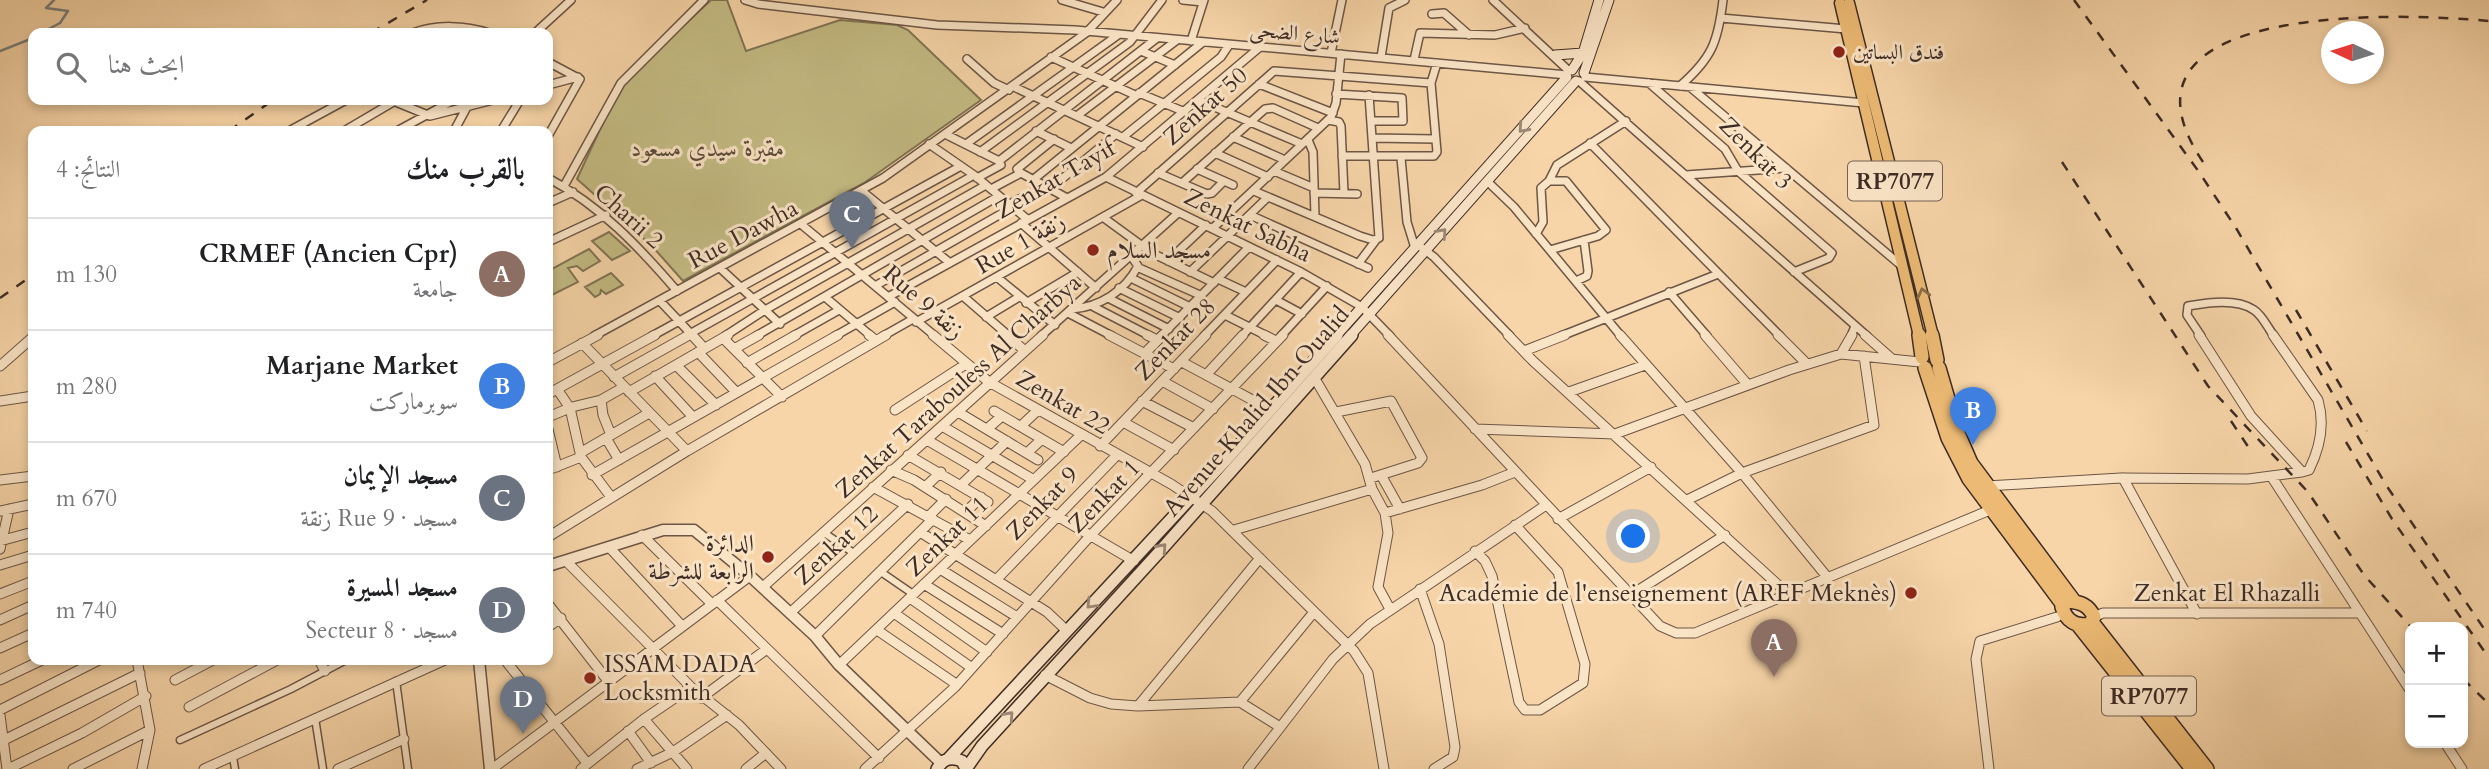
<!DOCTYPE html>
<html lang="ar">
<meta charset="utf-8">
<style>
body{margin:0;font-family:Cardo,Amiri,serif;background:#f6f6f6;color:#202124;direction:rtl}
.controls{position:absolute;right:21px;bottom:21px;display:grid;overflow:hidden;border-radius:14px;box-shadow:0 4px 10px #0003}
.controls button{width:63px;height:63px;display:grid;place-items:center;padding:0;border:0;border-bottom:2px solid #e0e0e0;background:#fff;color:#202124;font:35px sans-serif}
.compass{position:absolute;left:2321px;top:21px;width:63px;height:63px;border-radius:50%;background:#fff;box-shadow:0 4px 10px #0003;rotate:274deg}
.you{position:absolute;left:1634px;top:537px;width:24px;height:24px;margin:-18px;border:5px solid #fff;border-radius:50%;background:#1a73e8;box-shadow:0 0 0 10px #1a73e833}
.badge{display:grid;place-items:center;width:46px;height:46px;border-radius:50%;background:#2563eb;color:#fff;font-size:23px;font-weight:700}
.pin{position:absolute;translate:-50% -58px;filter:drop-shadow(0 2px 4px #0008)}
.pin::after{content:'';position:absolute;top:37px;width:24px;height:21px;background:inherit;clip-path:polygon(0 0,100% 0,50% 100%)}
.list{margin:0;padding:0;list-style:none}
h2{display:flex;justify-content:space-between;align-items:center;height:91px;margin:0;padding:0 28px;font-size:30px}
h2 small{font-size:23px;font-weight:400;color:#757577}
.list li{display:grid;grid-template-columns:46px 1fr auto;gap:21px;align-items:center;box-sizing:border-box;height:112px;padding:0 28px;border-top:2px solid #e0e0e0}
.list b{display:block;font-size:26px;white-space:nowrap}
.list p{margin:0;font-size:23px;white-space:nowrap;color:#757577}
.list em{font-size:23px;font-style:normal;color:#757577}
.icon{flex:none;width:38px;height:38px;fill:none;stroke:currentColor;stroke-width:2;stroke-linecap:round;stroke-linejoin:round}
.map{position:relative;flex:none;width:2489px;height:769px;overflow:hidden;direction:ltr}
.search{position:absolute;background:#fff;box-shadow:0 4px 10px #0003;left:28px;top:28px;width:525px;height:77px;display:flex;align-items:center;gap:18px;box-sizing:border-box;padding:0 24px;border-radius:14px;color:#757577;font-size:26px}
.panel{position:absolute;background:#fff;box-shadow:0 4px 10px #0003;left:28px;top:126px;width:525px;height:539px;border-radius:14px;direction:rtl}
.map>svg:first-child{display:block}
</style>
<div class="map">
<svg width="2489" height="769" viewBox="0 0 2489 769">
<rect width="100%" height="100%" fill="#f7d5a8"/>
<filter id="stains"><feTurbulence type="fractalNoise" baseFrequency=".00286" numOctaves="4"/><feColorMatrix values="0 0 0 0 .2 0 0 0 0 .09 0 0 0 0 .02 0 0 0 .5 -.17"/></filter>
<radialGradient id="worn" r=".72"><stop offset=".6" stop-color="#630" stop-opacity="0"/><stop offset="1" stop-color="#630" stop-opacity=".3"/></radialGradient>
<path fill="#c4bb83" stroke="#807454" stroke-width="2" d="M711,0H727L746,51L840,20L897,25L908,30L981,100L864,183L683,281L652,246L577,179L621,84Z
M609,232L630,251L612,260L592,241Z
M589,249L600,261L583,271L577,266L568,268L578,282L548,297V271Z
M611,273L623,285L606,294L601,290L600,294L595,297L585,287Z"/>
<g fill="none" stroke-linecap="round" stroke-linejoin="round">
<path stroke="#797f7b" stroke-width="2.5" d="M41,33L60,23L68,11L46,8L54,0
M0,51L33,38"/>
<g stroke="#6c5646" stroke-width="9">
<path id="pedestrian" d="M823,532L855,554
M881,572L913,594
M396,681L408,769
M315,718L323,769
M180,740L291,689L346,660
M233,757L235,769"/>
</g>
<g stroke="#6c5646" stroke-width="10">
<path id="minor-far1" d="M745,0L758,4L937,25L1075,30L1567,75
M1062,0L1103,12
M1183,0L1203,2
M1493,0L1569,71
M1432,14L1444,13L1469,35
M1721,18L1846,29
M413,33C436,24 465,25 489,33
M535,33L571,0
M1191,41L1204,0
M1141,51L1175,65
M1331,53L1342,0
M1051,57L1135,95
M1381,57L1389,8L1405,0
M967,59L994,83L1009,90
M1414,60L1420,33L1495,35L1525,28
M548,62L580,79L548,136
M1585,77L1864,103
M1579,81L1867,336
M1649,83L1725,149L1738,171L1832,253L1829,258L1794,272
M1259,84L1333,113
M548,85L578,77
M1680,86C1712,58 1718,42 1723,0
M1014,87L1143,147
M1690,87L1903,267
M1139,93L1185,112
M1336,94L1402,98L1403,121H1371
M391,100L430,116L493,100
M1198,100L1302,144
M1078,115L1177,40
M1328,120L1339,122L1341,126L1344,193
M289,131L346,100
M344,131L395,101
M397,131L454,100
M454,131L467,107L465,100
M501,131L520,100
M1036,131L1071,148
M945,134L999,161
M1123,137L1221,57L1229,45
M1233,137L1285,160
M1372,138L1435,139
M1308,140L1313,152L1315,216
M1590,143L1780,336
M929,144L974,175L1027,219
M966,144L1118,35
M980,152L1130,42L1162,0
M1215,153L1268,177
M1342,156H1434L1437,152L1431,83L1437,63
M1401,158L1407,222L1415,248
M1197,169L1233,185
M1274,171L1314,188
M1021,173L1017,169L1054,139
M1158,173L1207,194L1212,193L1224,181
M1686,175L1786,168
M1106,177L1301,272L1362,307L1390,336
M548,178C601,206 639,247 677,291
M977,178L1001,165L999,161L1157,38
M1034,179L1203,42
M1549,181H1566L1606,230L1598,236L1550,250
M1488,182L1514,207L1621,336
M1182,183L1265,109L1273,108L1318,128
M564,186L621,83L704,0
M1051,188L1116,134
M991,189L1021,173L1067,198
M862,191L950,263
M1254,191L1360,236L1373,240L1379,238L1369,95
M1136,193L1274,71L1431,83
M1314,193L1357,194
M548,203L573,192
M1010,204L1046,185
M1250,215L1368,268
M1104,218L1152,253L1214,283
M1021,223L1096,288
M802,225L935,336
M1213,228L1331,117L1336,103L1341,54
M1536,234L1543,222L1541,188L1549,181L1557,165L1626,121
M548,242L606,215
M1418,245L1434,257L1510,336
M1168,261L1206,225
M1358,264L1376,240
M1137,267L1202,296
M720,268L780,324
M1190,272L1268,197
M998,278L1055,325
M1131,278L1190,307
M1218,279L1246,292
M1576,281L1587,276L1588,271L1584,240
M875,286L1013,207
M1119,288L1180,318
M1669,292L1707,336
M825,297L871,336
M888,297L1106,177L1260,47
M964,297L1009,336
M1108,298L1169,329
M1276,300L1302,314
M660,301L693,336
M1026,303L1078,272
M1094,307L1150,336
M1072,309C1100,307 1125,291 1138,266L1131,256
M1068,313L1112,336
M1225,315L1267,336
M986,317L1019,297
M916,322L1142,195
M594,336L883,178L1086,33L1117,0
M652,336L961,166
M686,336L974,175
M725,336L765,310L986,185
M756,336L999,196
M793,336L839,310
M835,336L895,302
M883,336L913,319
M1041,336L1178,213
M1161,336L1249,247
M1204,336L1277,260
M1242,336L1301,272
M1281,336L1327,286
M1561,336L1718,274
M1851,336L1855,326
M2201,336L2187,315L2188,306C2207,303 2236,298 2254,310C2262,315 2268,328 2274,336"/>
</g>
<g stroke="#6c5646" stroke-width="11">
<path id="minor" d="M692,335L704,348
M869,335L875,340
M933,335L989,382L1171,484L1212,511L1354,651L1368,673L1384,769
M1007,335L1025,351
M1109,335L1174,369
M1147,335L1157,340
M1264,335L1276,341
M1388,335L1660,626L1676,633H1695L1990,510
M1508,335L1533,361L1788,594
M1620,335L1742,473L1828,578
M1705,335L1748,385
M1778,335L1807,364
M1865,335L1891,358
M2199,335L2251,416L2302,472
M2273,335L2318,400C2325,424 2320,448 2309,470L2302,472
M723,338L782,397
M582,343L687,451
M734,349L759,335
M1524,351L1565,335
M698,352L736,392
M1145,353L1163,335
M1841,354L1852,335
M548,362L598,335
M1182,362L1271,410
M747,363L796,335
M676,365L716,405
M0,366L33,337
M1206,375L1243,335
M655,376L693,417
M614,377L689,335
M1314,377L1365,464L1372,489L1385,513L1388,533L1378,587L1390,609
M1162,381L1213,409
M557,389L570,408L581,457L611,497
M629,392L728,335
M1569,392L1645,365
M548,394L655,335
M0,401L33,396
M1142,401L1194,428
M895,410L966,364
M994,411L1064,452
M958,412L1038,460
M1336,412L1391,401L1422,458L1418,463L1371,478
M548,417L572,407L601,400
M1123,422L1174,450
M942,426L1034,480
M1021,426L1038,410
M548,429L557,467
M987,429L1002,416
M1475,429L1615,434L1789,370L1841,354L1920,362
M611,435L603,415L601,400L624,387
M606,438L619,460
M927,440L1134,561
M1100,446L1206,335
M580,453L649,413
M1027,453L1042,439
M908,455L988,502
M548,470L581,457
M891,470L914,480L986,526
M592,475L838,335
M1381,475L1400,509
M2123,478L2197,614
M2273,479L2410,690
M0,480L33,476
M962,484L1007,441
M1986,486L2121,478L2248,479L2302,472
M873,487L970,540
M925,487L941,472
M1687,500L1742,473L1874,425L1864,356
M0,511L33,504
M966,512L981,497
M1385,513L1482,485L1515,472
M929,516L946,499
M1558,519L1651,467
M1234,530L1372,489
M920,532L1047,612L1066,630
M642,535L712,604
M548,537L687,451L886,335
M0,541L33,532
M609,547L682,626
M0,549L9,509
M1475,551L1485,561L1492,576L1519,702L1525,710H1540L1583,683L1585,664L1558,572L1515,525
M566,561L691,687L739,725L781,769
M0,565L33,555
M940,569L1017,617
M996,580L1117,455
M924,584L1003,634
M763,587L1043,335
M1420,589L1439,644L1455,747L1453,757L1434,769
M0,594L33,581
M1631,595L1725,535
M910,598L987,652
M717,600L879,758
M548,604L608,681
M790,613L908,504
M894,613L972,668
M2094,617L2103,613H2360
M0,620L33,605
M548,627L561,618
M877,630L956,684
M815,636L933,519
M0,648L33,633
M137,660L150,730L142,769
M319,660L325,671
M505,660L587,763
M839,665L1081,435
M1045,675L1090,698L1111,704L1138,706L1240,702L1280,727
M0,680L42,660
M175,680L213,660
M701,698L767,649
M1240,702L1314,612
M1138,706L1260,558
M189,707L277,660
M0,710L99,660
M0,715L7,769
M644,719L687,769
M628,731L651,763
M0,742L140,673
M2445,743L2462,769
M8,769L82,733L146,696
M73,769L150,730
M204,769L445,660
M338,769L404,739
M492,769L750,576
M581,769L644,719L691,687
M637,769L673,752L727,715
M746,769L766,753
M865,769L955,687L1090,536L1283,335
M1248,769L1333,659L1370,624L1546,505
M1989,769L1976,659L1980,641L2057,617"/>
</g>
<g stroke="#6c5646" stroke-width="13">
<path id="tertiary" d="M548,566L663,530H694L750,576L815,636L839,665L941,763
M479,660L490,769"/>
</g>
<g stroke="#3d2c26" stroke-width="11">
<path id="secondary-far1" d="M1555,55L1583,53
M1572,70L1583,53L1599,0
M1584,73L1609,0
M1336,336L1567,77
M1350,336L1576,81"/>
</g>
<g stroke="#3d2c26" stroke-width="14">
<path id="secondary" d="M949,758L1225,461L1337,335
M937,769C943,759 951,756 962,761L966,769
M966,769L982,746L1162,549L1352,335"/>
</g>
<g stroke="#3d2c26" stroke-width="13">
<path id="primary-far1" d="M1840,3L1919,336
M1849,3L1933,336"/>
</g>
<g stroke="#3d2c26" stroke-width="16">
<path id="primary" d="M1919,335L1922,357
M1932,335L1937,360
M1925,368L1948,438L1969,479L2063,605
M1939,368L1958,433L1971,463L2074,601
M2068,601C2080,602 2089,605 2094,617L2090,624C2076,627 2066,621 2062,607Z
M2092,622L2207,769
M2078,625L2192,769"/>
</g>
<use href="#pedestrian" stroke="#fae4c6" stroke-width="6"/>
<use href="#minor-far1" stroke="#fae4c6" stroke-width="7"/>
<use href="#minor" stroke="#fae4c6" stroke-width="9"/>
<use href="#tertiary" stroke="#fae4c6" stroke-width="10"/>
<use href="#secondary-far1" stroke="#fae4c6" stroke-width="9"/>
<use href="#secondary" stroke="#fae4c6" stroke-width="11"/>
<use href="#primary-far1" stroke="#ecba74" stroke-width="10"/>
<use href="#primary" stroke="#ecba74" stroke-width="13"/>
<path stroke="#3d2c26" stroke-width="2.5" stroke-dasharray="10 10" stroke-linecap="butt" d="M2074,0L2199,172L2236,228L2386,485L2489,636
M371,33L427,0
M229,131L273,100
M2062,162L2208,386L2308,492L2364,575L2411,627
M2203,162C2094,0 2405,13 2489,21
M0,298L33,275
M2296,310L2367,431
M2231,421L2249,448
M2346,442L2392,519L2489,658
M2463,679L2489,704"/>
</g>
<defs><path id="oneway-chevron" d="M-2-3.5L2.5 0L-2 3.5" fill="none" stroke-width="1.6" stroke-linecap="round" stroke-linejoin="round" transform="scale(1.75)"/></defs>
<g stroke="#9c8876">
<use href="#oneway-chevron" transform="translate(1523 128) rotate(132)"/>
<use href="#oneway-chevron" transform="translate(1442 233) rotate(-48)"/>
<use href="#oneway-chevron" transform="translate(1162 548) rotate(-48)"/>
<use href="#oneway-chevron" transform="translate(1091 604) rotate(134)"/>
<use href="#oneway-chevron" transform="translate(1009 716) rotate(-48)"/>
</g>
<use stroke="#8c6c49" href="#oneway-chevron" transform="translate(1923 293) rotate(-104)"/>
<g fill="#8f2418" stroke="#fae4c6" stroke-width="2.5">
<circle cx="1839" cy="52" r="7"/>
<circle cx="1093" cy="250" r="7"/>
<circle cx="768" cy="557" r="7"/>
<circle cx="1911" cy="593" r="7"/>
<circle cx="590" cy="678" r="7"/>
</g>
<g text-anchor="middle" stroke-width="6" stroke-linejoin="round" paint-order="stroke">
<g font-size="21" fill="#3d2c26" stroke="#fae4c6">
<text transform="translate(1295 33) rotate(5)" y="7">شارع الضحى</text>
</g>
<g font-size="21" fill="#3d2c26" stroke="#fae4c6" text-anchor="start">
<text x="1853" y="59">فندق البساتين</text>
</g>
<g fill="#fae4c6" stroke="#766356" stroke-width="2">
<rect x="1848" y="161.5" width="94" height="39" rx="5"/>
<rect x="2102" y="676.5" width="94" height="39" rx="5"/>
</g>
<g font-size="23" font-weight="bold" fill="#3d2c26">
<text x="1895" y="189">RP7077</text>
<text x="2149" y="704">RP7077</text>
</g>
<g font-size="24" fill="#3d2c26" stroke="#fae4c6">
<text transform="translate(1205 106) rotate(-42)" y="8">Zenkat 50</text>
<text transform="translate(1756 153) rotate(45)" y="8">Zenkat 3</text>
<text transform="translate(1055 179) rotate(-30)" y="8">Zenkat Tayif</text>
<text transform="translate(629 216) rotate(42)" y="8">Charii 2</text>
<text transform="translate(1248 225) rotate(26)" y="8">Zenkat Sabha</text>
<text transform="translate(743 234) rotate(-28)" y="8">Rue Dawha</text>
<text transform="translate(1020 243) rotate(-30)" y="8">Rue 1 زنقة</text>
<text transform="translate(924 302) rotate(41)" y="8">Rue 9 زنقة</text>
<text transform="translate(1175 339) rotate(-46)" y="8">Zenkat 28</text>
<text transform="translate(958 386) rotate(-42)" y="8">Zenkat Tarabouless Al Charbya</text>
<text transform="translate(1063 402) rotate(30)" y="8">Zenkat 22</text>
<text transform="translate(1256 411) rotate(-49)" y="8">Avenue Khalid Ibn Oualid</text>
<text transform="translate(1104 496) rotate(-46)" y="8">Zenkat 1</text>
<text transform="translate(1042 503) rotate(-46)" y="8">Zenkat 9</text>
<text transform="translate(947 536) rotate(-44)" y="8">Zenkat 11</text>
<text transform="translate(836 545) rotate(-43)" y="8">Zenkat 12</text>
<text x="2227" y="601">Zenkat El Rhazalli</text>
</g>
<g font-size="24" font-style="italic" fill="#584939" stroke="#fae4c6">
<text x="708" y="156">مقبرة سيدي مسعود</text>
</g>
<g font-size="24" fill="#3d2c26" stroke="#fae4c6" text-anchor="start">
<text x="1107" y="258">مسجد السلام</text>
<text x="754" y="551" text-anchor="end">الدائرة<tspan x="754" dy="28">الرابعة للشرطة</tspan></text>
<text x="1897" y="601" text-anchor="end">Académie de l'enseignement (AREF Meknès)</text>
<text x="604" y="672">ISSAM DADA<tspan x="604" dy="28">Locksmith</tspan></text>
</g>
</g>
<rect width="100%" height="100%" filter="url(#stains)"/>
<rect width="100%" height="100%" fill="url(#worn)"/>
</svg>
<div class="controls">
<button>+</button>
<button>−</button>
</div>
<svg class="compass" viewBox="-18 -18 36 36"><path d="M0-13l5 13h-10z" fill="#e53935"/><path d="M0 13l5-13h-10z" fill="#757577"/></svg>
<div class="you"></div>
<div class="pin badge" style="left:1774px;top:677px;background:#8d6e63">A</div>
<div class="pin badge" style="left:1973px;top:445px;background:#3f7fe0">B</div>
<div class="pin badge" style="left:852px;top:249px;background:#6b7280">C</div>
<div class="pin badge" style="left:523px;top:734px;background:#6b7280">D</div>
<div class="search"><svg class="icon" aria-label="search" viewBox="0 0 24 24"><circle cx="10" cy="10" r="6"/><path d="M15 15l6 6"/></svg>ابحث هنا</div>
<section class="panel">
<h2>بالقرب منك<small>النتائج: 4</small></h2>
<ul class="list">
<li><span class="badge" style="background:#8d6e63">A</span><div><b>CRMEF (Ancien Cpr)</b><p>جامعة</p></div><em>130 m</em></li>
<li><span class="badge" style="background:#3f7fe0">B</span><div><b>Marjane Market</b><p>سوبرماركت</p></div><em>280 m</em></li>
<li><span class="badge" style="background:#6b7280">C</span><div><b>مسجد الإيمان</b><p>مسجد · Rue 9 زنقة</p></div><em>670 m</em></li>
<li><span class="badge" style="background:#6b7280">D</span><div><b>مسجد المسيرة</b><p>مسجد · Secteur 8</p></div><em>740 m</em></li>
</ul>
</section>
</div>
